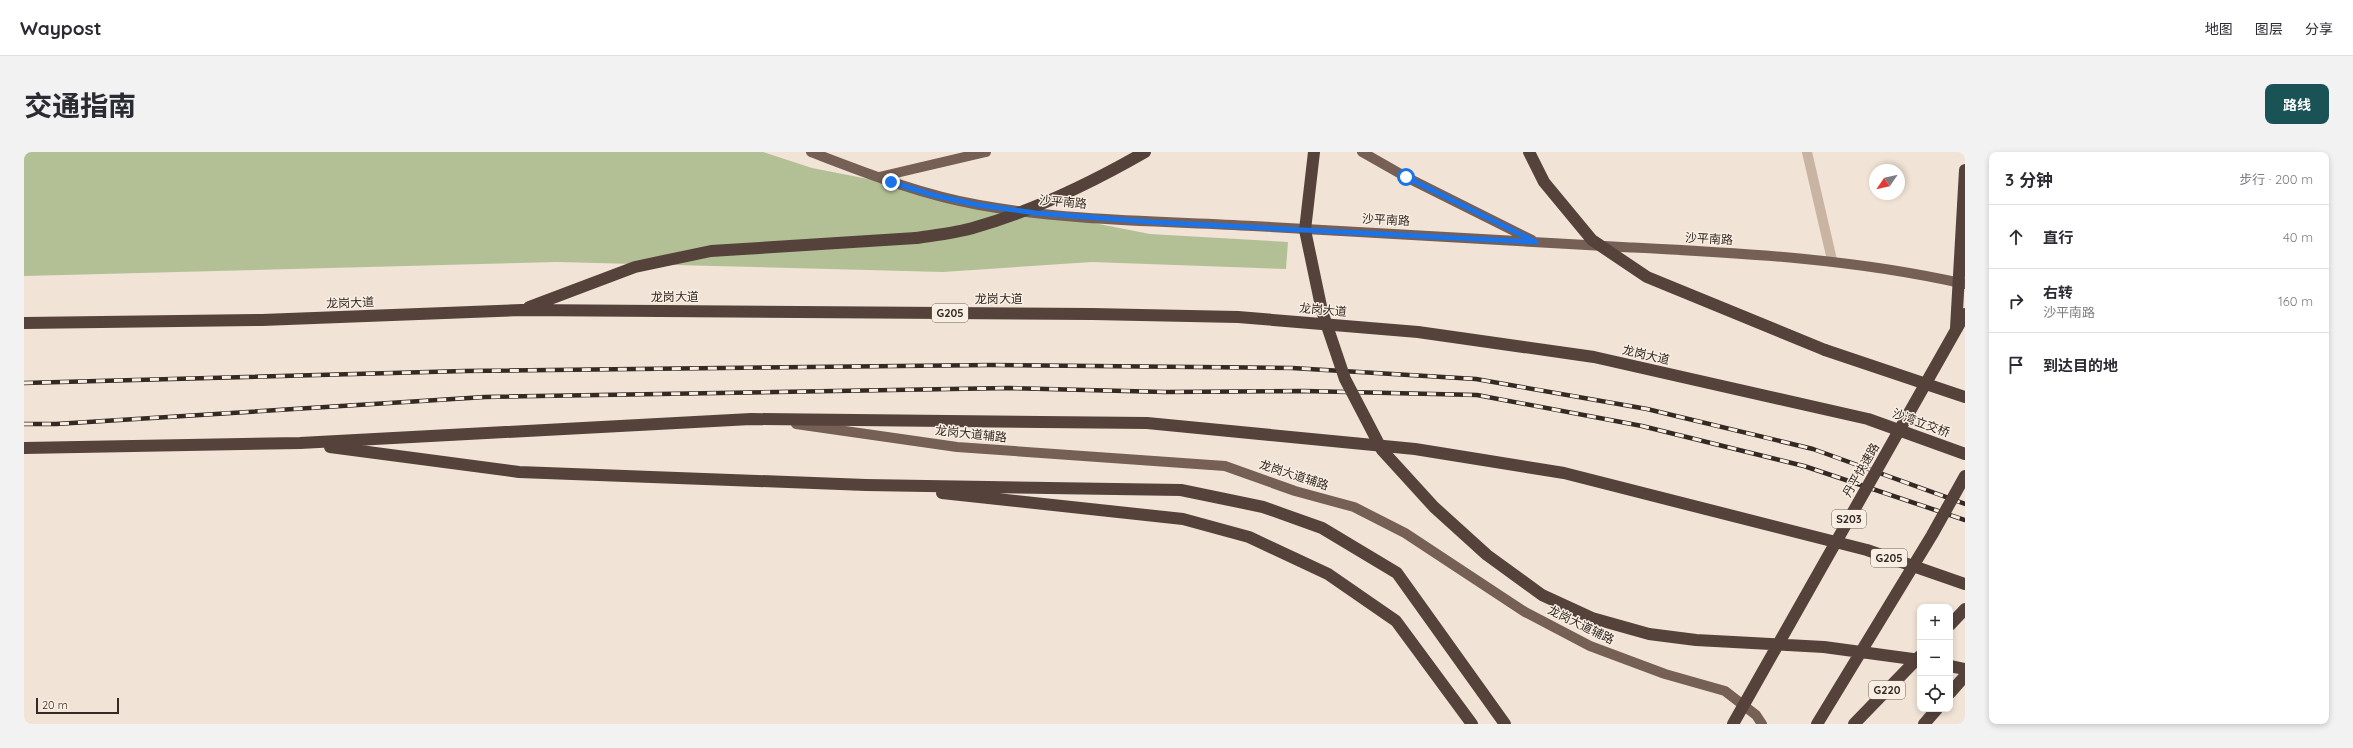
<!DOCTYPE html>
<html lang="zh">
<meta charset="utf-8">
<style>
body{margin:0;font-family:Quicksand,"Noto Sans SC",sans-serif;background:#f2f2f3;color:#2b2b33}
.controls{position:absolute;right:12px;bottom:12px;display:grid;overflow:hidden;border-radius:8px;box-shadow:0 2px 6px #0003}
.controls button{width:36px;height:36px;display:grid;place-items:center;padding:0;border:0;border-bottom:1px solid #e1e1e2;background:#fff;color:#2b2b33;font:20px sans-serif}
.compass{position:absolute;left:1845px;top:12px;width:36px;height:36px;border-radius:50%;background:#fff;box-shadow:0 2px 6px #0003;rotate:236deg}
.scale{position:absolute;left:12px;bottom:10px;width:83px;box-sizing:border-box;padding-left:4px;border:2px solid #342925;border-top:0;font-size:11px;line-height:14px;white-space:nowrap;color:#342925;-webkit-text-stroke:3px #f9eee2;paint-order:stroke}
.stop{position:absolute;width:12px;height:12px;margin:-9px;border:3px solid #1a73e8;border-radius:50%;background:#fff}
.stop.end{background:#1a73e8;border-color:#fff;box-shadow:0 1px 4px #0008}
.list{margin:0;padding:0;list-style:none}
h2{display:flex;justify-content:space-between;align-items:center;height:52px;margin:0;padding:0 16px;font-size:17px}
h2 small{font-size:13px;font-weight:400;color:#7c7c81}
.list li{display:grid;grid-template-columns:26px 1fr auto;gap:12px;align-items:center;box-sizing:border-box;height:64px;padding:0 16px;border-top:1px solid #e1e1e2}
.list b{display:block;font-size:15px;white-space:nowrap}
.list p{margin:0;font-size:13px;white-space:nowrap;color:#7c7c81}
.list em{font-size:13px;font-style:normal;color:#7c7c81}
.icon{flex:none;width:22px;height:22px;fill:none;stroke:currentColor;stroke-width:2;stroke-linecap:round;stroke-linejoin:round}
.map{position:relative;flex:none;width:1941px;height:572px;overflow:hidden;border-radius:8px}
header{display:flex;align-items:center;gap:24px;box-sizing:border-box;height:56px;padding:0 20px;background:#fff;border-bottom:1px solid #e1e1e2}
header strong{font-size:19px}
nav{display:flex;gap:22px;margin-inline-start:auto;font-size:14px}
.intro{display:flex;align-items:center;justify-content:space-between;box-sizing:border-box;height:96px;padding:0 24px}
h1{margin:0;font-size:28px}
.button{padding:10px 18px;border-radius:8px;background:#195356;color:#fff;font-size:14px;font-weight:700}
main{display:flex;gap:24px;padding:0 24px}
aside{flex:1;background:#fff;border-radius:8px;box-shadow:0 2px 6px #0003}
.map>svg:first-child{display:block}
</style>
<header>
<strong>Waypost</strong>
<nav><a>地图</a><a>图层</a><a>分享</a></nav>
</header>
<div class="intro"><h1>交通指南</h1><a class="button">路线</a></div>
<main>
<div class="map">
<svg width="1941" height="572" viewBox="0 0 1941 572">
<rect width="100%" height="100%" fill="#f1e4d6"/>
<path fill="#b3c096" d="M0,0H739L788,16L1126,82L1264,90L1262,117L1068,110L919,120L533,110L0,124Z"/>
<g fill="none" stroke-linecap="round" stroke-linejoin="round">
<path stroke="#c9b3a2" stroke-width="10" d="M1783,0L1808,108"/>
<path stroke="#765f55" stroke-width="10" d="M787,0C842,21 897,43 955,53C1045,69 1138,69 1229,74C1352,81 1475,88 1598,95C1715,101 1826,106 1941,132
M1338,0L1382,25L1508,88
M855,25L962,0
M772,272L933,295L1201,314L1271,339L1330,355L1381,381L1501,460L1566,494L1641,522L1701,539L1732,563L1738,572"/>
<path stroke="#55433b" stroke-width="12" d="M505,155L611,115L687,99L892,86
M0,171L238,168L498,158L1068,162L1214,165L1394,180L1570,205L1844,267L1941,302
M1801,198L1941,245
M306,295L495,320L842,333L1157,338L1239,355L1298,376L1373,421L1481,572
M0,296L276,291L727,267L1123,271L1391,297L1540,321L1843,398L1941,432
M918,341L1159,367L1225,385L1304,422L1372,469L1448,572
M1926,473L1941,457
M1926,514L1941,517
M1926,541L1941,524
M1830,572L1896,504
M1900,572L1913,557"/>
<g stroke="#342925" stroke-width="4.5">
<path id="rail" d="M0,231L441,219L967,213L1268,216L1452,227L1623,257L1789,297L1941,352
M0,272H32L461,245L985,236L1141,240L1280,239L1453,243L1618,274L1780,314L1941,368"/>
</g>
<use href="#rail" stroke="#f9eee2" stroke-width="3" stroke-dasharray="9" stroke-linecap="butt"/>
<path stroke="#55433b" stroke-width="12" d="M1290,0L1281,78L1298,159L1321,227L1358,298L1410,355L1463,403L1518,443L1568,466L1625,482L1672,488L1800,495L1896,508
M1505,0L1520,30L1568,88L1623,125L1801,198
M892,86C912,83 933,81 952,75C1012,58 1067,31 1121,0
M1932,176L1941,18
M1709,572L1941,162
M1793,572L1908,383L1941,324"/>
</g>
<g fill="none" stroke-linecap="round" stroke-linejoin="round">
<path stroke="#1a73e8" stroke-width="5" d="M867,30L909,43L954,53L1012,61L1127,70L1512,90L1382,25"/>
</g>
<g text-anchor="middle" stroke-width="3" stroke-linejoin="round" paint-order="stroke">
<g fill="#f9eee2" stroke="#6f645e" stroke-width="1">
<rect x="908" y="152" width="36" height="18" rx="3"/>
<rect x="1808" y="358" width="34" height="18" rx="3"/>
<rect x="1847" y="397" width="36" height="18" rx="3"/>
<rect x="1845" y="529" width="36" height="18" rx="3"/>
</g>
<g font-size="11" font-weight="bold" fill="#342925">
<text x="926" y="165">G205</text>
<text x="1825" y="371">S203</text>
<text x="1865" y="410">G205</text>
<text x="1863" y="542">G220</text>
</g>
<g font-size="12" fill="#342925" stroke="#f9eee2">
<text transform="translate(1039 50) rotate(5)" y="4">沙平南路</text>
<text transform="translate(1362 68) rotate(3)" y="4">沙平南路</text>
<text transform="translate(1685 87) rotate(3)" y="4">沙平南路</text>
<text x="651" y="149">龙岗大道</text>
<text x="975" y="151">龙岗大道</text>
<text transform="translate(326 151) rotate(-2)" y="4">龙岗大道</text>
<text transform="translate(1299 158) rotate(5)" y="4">龙岗大道</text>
<text transform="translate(1622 203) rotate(13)" y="4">龙岗大道</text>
<text transform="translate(1897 271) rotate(20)" y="4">沙湾立交桥</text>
<text transform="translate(947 282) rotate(6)" y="4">龙岗大道辅路</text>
<text transform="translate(1837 318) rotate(-60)" y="4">丹平快速路</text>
<text transform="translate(1270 323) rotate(18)" y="4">龙岗大道辅路</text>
<text transform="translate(1557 473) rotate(26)" y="4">龙岗大道辅路</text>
</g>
</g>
</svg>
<div class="controls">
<button>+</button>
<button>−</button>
<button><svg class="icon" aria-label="locate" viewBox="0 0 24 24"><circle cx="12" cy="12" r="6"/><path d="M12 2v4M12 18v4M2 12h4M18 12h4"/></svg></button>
</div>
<svg class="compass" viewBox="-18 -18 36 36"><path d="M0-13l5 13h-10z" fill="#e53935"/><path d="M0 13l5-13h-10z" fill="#7c7c81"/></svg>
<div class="scale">20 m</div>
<div class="stop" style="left:1382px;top:25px"></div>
<div class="stop end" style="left:867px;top:30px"></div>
</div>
<aside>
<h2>3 分钟<small>步行 · 200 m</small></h2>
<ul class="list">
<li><svg class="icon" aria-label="ahead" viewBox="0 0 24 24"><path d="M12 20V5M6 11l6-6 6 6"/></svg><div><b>直行</b></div><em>40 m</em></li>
<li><svg class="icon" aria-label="right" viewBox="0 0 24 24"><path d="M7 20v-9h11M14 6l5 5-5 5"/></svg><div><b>右转</b><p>沙平南路</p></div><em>160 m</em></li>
<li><svg class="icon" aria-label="arrive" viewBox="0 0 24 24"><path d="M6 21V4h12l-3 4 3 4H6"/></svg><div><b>到达目的地</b></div></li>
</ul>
</aside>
</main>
